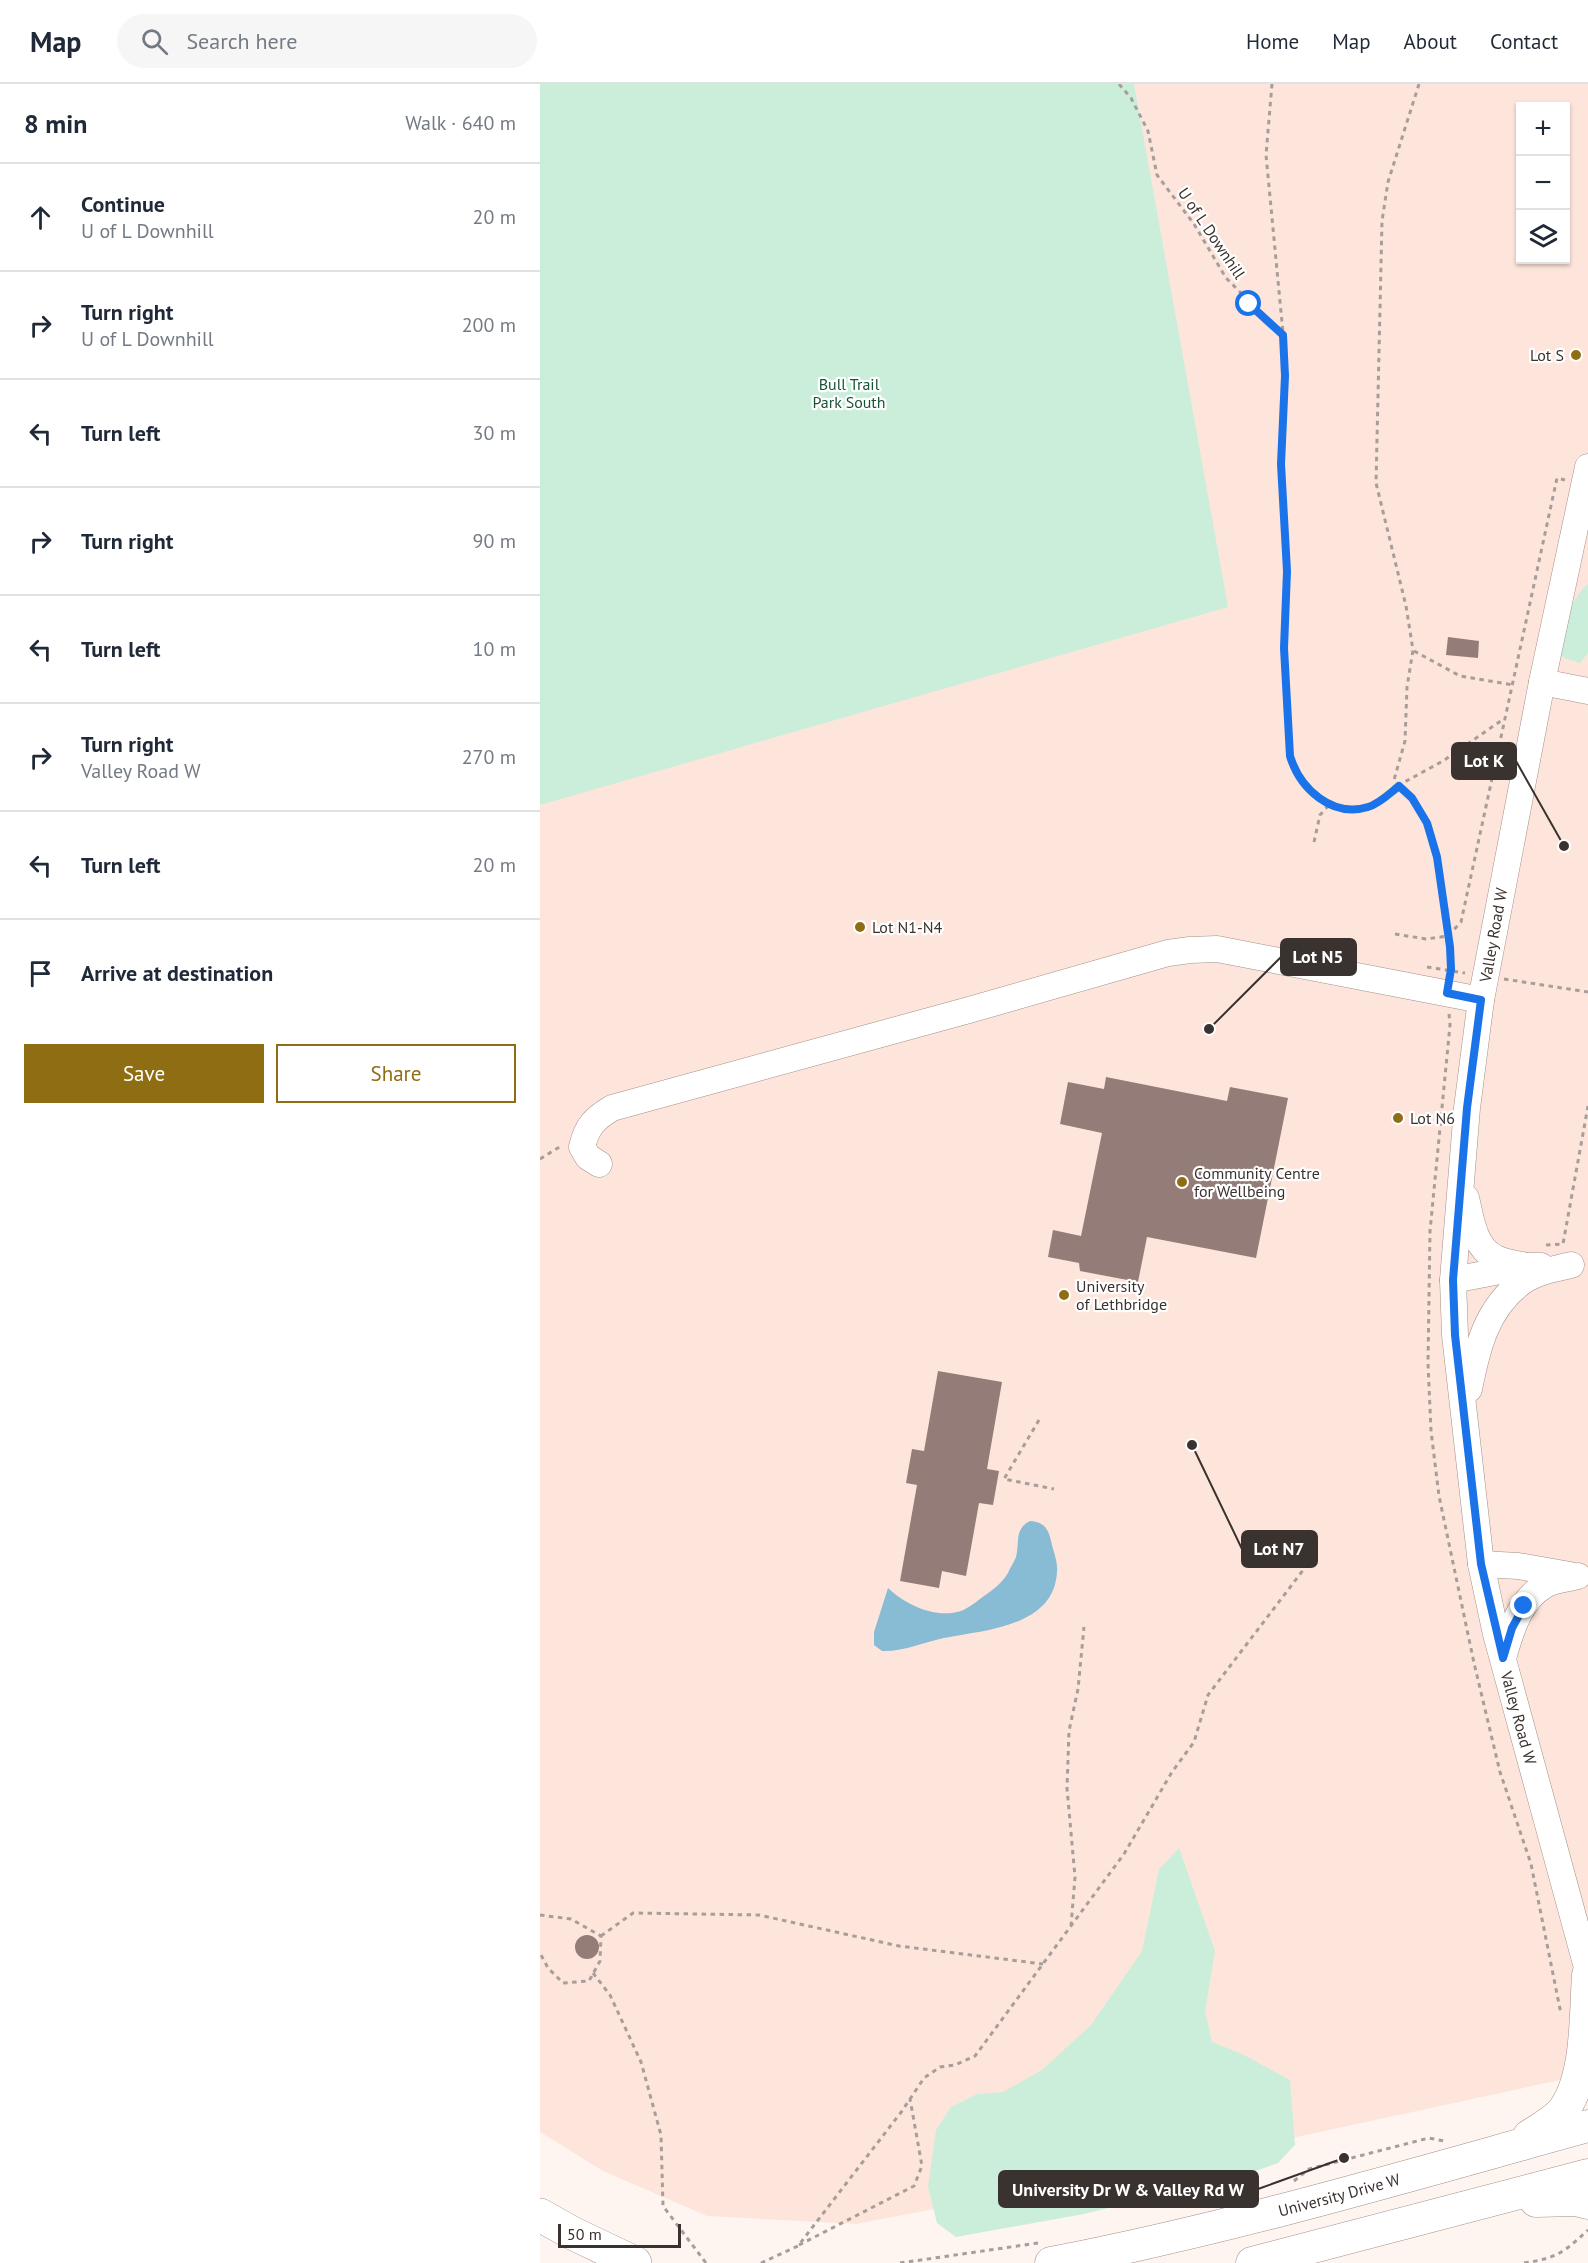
<!DOCTYPE html>
<meta charset="utf-8">
<style>
body{margin:0;font-family:"PT Sans",sans-serif;background:#f6f6f7;color:#1f2937}
.controls{position:absolute;right:18px;top:18px;display:grid;overflow:hidden;border-radius:0px;box-shadow:0 2px 4px #0004}
.controls button{width:54px;height:54px;display:grid;place-items:center;padding:0;border:0;border-bottom:2px solid #e0e1e3;background:#fff;color:#1f2937;font:30px sans-serif}
.scale{position:absolute;left:18px;bottom:15px;width:123px;box-sizing:border-box;padding-left:6px;border:3px solid #3a322e;border-top:0;font-size:16px;line-height:21px;white-space:nowrap;color:#3a322e;-webkit-text-stroke:4px #fff;paint-order:stroke}
.stop{position:absolute;width:18px;height:18px;margin:-14px;border:4px solid #1a73e8;border-radius:50%;background:#fff}
.stop.end{background:#1a73e8;border-color:#fff;box-shadow:0 2px 6px #0008}
.list{margin:0;padding:0;list-style:none}
h2{display:flex;justify-content:space-between;align-items:center;height:78px;margin:0;padding:0 24px;font-size:26px}
h2 small{font-size:20px;font-weight:400;color:#747a83}
.list li{display:grid;grid-template-columns:39px 1fr auto;gap:18px;align-items:center;box-sizing:border-box;height:108px;padding:0 24px;border-top:2px solid #e0e1e3}
.list b{display:block;font-size:22px;white-space:nowrap}
.list p{margin:0;font-size:20px;white-space:nowrap;color:#747a83}
.list em{font-size:20px;font-style:normal;color:#747a83}
.actions{display:flex;gap:12px;padding:18px 24px}
.actions a{flex:1;padding:14px 0;border:2px solid #8f6e13;border-radius:0px;text-align:center;font-size:21px;color:#8f6e13}
.actions .main{background:#8f6e13;color:#fff}
.icon{flex:none;width:33px;height:33px;fill:none;stroke:currentColor;stroke-width:2;stroke-linecap:round;stroke-linejoin:round}
.map{position:relative;flex:none;width:1048px;height:2179px;overflow:hidden}
header{display:flex;align-items:center;gap:36px;box-sizing:border-box;height:84px;padding:0 30px;background:#fff;border-bottom:2px solid #e0e1e3}
header strong{font-size:28px}
nav{display:flex;gap:33px;margin-inline-start:auto;font-size:21px}
.search{width:420px;height:54px;background:#f6f6f7;display:flex;align-items:center;gap:15px;box-sizing:border-box;padding:0 21px;border-radius:33px;color:#747a83;font-size:22px}
main{display:flex}
aside{flex:1;background:#fff}
.map>svg:first-child{display:block}
</style>
<header>
<strong>Map</strong>
<div class="search"><svg class="icon" aria-label="search" viewBox="0 0 24 24"><circle cx="10" cy="10" r="6"/><path d="M15 15l6 6"/></svg>Search here</div>
<nav><a>Home</a><a>Map</a><a>About</a><a>Contact</a></nav>
</header>
<main>
<aside>
<h2>8 min<small>Walk · 640 m</small></h2>
<ul class="list">
<li><svg class="icon" aria-label="ahead" viewBox="0 0 24 24"><path d="M12 20V5M6 11l6-6 6 6"/></svg><div><b>Continue</b><p>U of L Downhill</p></div><em>20 m</em></li>
<li><svg class="icon" aria-label="right" viewBox="0 0 24 24"><path d="M7 20v-9h11M14 6l5 5-5 5"/></svg><div><b>Turn right</b><p>U of L Downhill</p></div><em>200 m</em></li>
<li><svg class="icon" aria-label="left" viewBox="0 0 24 24"><path d="M17 20v-9H6M10 6l-5 5 5 5"/></svg><div><b>Turn left</b></div><em>30 m</em></li>
<li><svg class="icon" aria-label="right" viewBox="0 0 24 24"><path d="M7 20v-9h11M14 6l5 5-5 5"/></svg><div><b>Turn right</b></div><em>90 m</em></li>
<li><svg class="icon" aria-label="left" viewBox="0 0 24 24"><path d="M17 20v-9H6M10 6l-5 5 5 5"/></svg><div><b>Turn left</b></div><em>10 m</em></li>
<li><svg class="icon" aria-label="right" viewBox="0 0 24 24"><path d="M7 20v-9h11M14 6l5 5-5 5"/></svg><div><b>Turn right</b><p>Valley Road W</p></div><em>270 m</em></li>
<li><svg class="icon" aria-label="left" viewBox="0 0 24 24"><path d="M17 20v-9H6M10 6l-5 5 5 5"/></svg><div><b>Turn left</b></div><em>20 m</em></li>
<li><svg class="icon" aria-label="arrive" viewBox="0 0 24 24"><path d="M6 21V4h12l-3 4 3 4H6"/></svg><div><b>Arrive at destination</b></div></li>
</ul>
<div class="actions"><a class="main">Save</a><a>Share</a></div>
</aside>
<div class="map">
<svg width="1048" height="2179" viewBox="0 0 1048 2179">
<rect width="100%" height="100%" fill="#fef5f1"/>
<path fill="#fee5db" fill-rule="evenodd" d="M245,0H1048V1990L636,2079L316,2140L167,2132L63,2087L0,2048V431ZM981,22H1026V176H981Z"/>
<path fill="#caeeda" d="M0,0H594L688,523L0,721Z
M1048,500V569L1040,579L1019,572C1024,544 1026,520 1048,500Z
M639,1764L675,1867L665,1927L672,1958L702,1970L750,1996L755,2061L738,2079L710,2089L544,2130L416,2153L397,2139L388,2103L396,2046L411,2023L437,2010L463,2008L502,1986L551,1941L602,1867L619,1785Z"/>
<path fill="#88bbd4" d="M490,1437C506,1438 509,1447 512,1461C514,1469 518,1479 517,1488C514,1543 445,1546 404,1554C384,1558 363,1568 342,1567L334,1561V1548L348,1504C366,1521 396,1535 421,1527C429,1524 437,1517 444,1512C453,1506 462,1499 468,1489C470,1484 474,1478 476,1473C480,1458 474,1445 490,1437Z"/>
<path fill="#947d78" d="M908,553L939,557L938,574L906,571Z
M566,993L687,1017L690,1003L748,1014L716,1174L607,1153L598,1198L540,1187L539,1179L508,1173L513,1146L541,1152L562,1049L520,1040L528,998L564,1005Z
M398,1287L462,1298L447,1385L459,1387L453,1421L439,1419L426,1492L402,1487L399,1504L360,1497L377,1401L366,1399L372,1365L384,1367Z
M35 1863a12 12 0 1 1 24 0a12 12 0 1 1-24 0Z"/>
<g fill="none" stroke-linecap="round" stroke-linejoin="round">
<g stroke="#a48f86" stroke-width="27">
<g id="minor">
<path id="s1" d="M1048,383L1002,598L941,916L927,1024L913,1196L915,1251L941,1480L956,1550L1048,1887"/>
<path d="M1002,598L1048,607"/>
<path d="M59,1080L48,1073L42,1063C47,1042 54,1035 72,1024L429,926L628,869L650,866L677,865L941,916"/>
<path d="M926,1114C931,1134 934,1163 954,1173C962,1178 973,1179 982,1181"/>
<path d="M913,1196L986,1182H1001"/>
<path d="M929,1305C937,1265 946,1224 982,1198C995,1188 1015,1185 1031,1181"/>
<path d="M941,1480L978,1482L1030,1491"/>
<path d="M963,1574C971,1547 979,1516 1005,1501C1014,1496 1027,1495 1038,1492"/>
</g>
</g>
<g stroke="#a48f86" stroke-width="33">
<g id="major">
<path d="M989,2052C1001,2044 1013,2038 1023,2027C1048,1993 1045,1933 1048,1891"/>
<path d="M996,2117L1036,2116L1048,2119"/>
<path id="s2" d="M511,2179C693,2144 870,2091 1048,2042"/>
<path d="M712,2179L1048,2091"/>
</g>
</g>
<g stroke="#a48f86" stroke-width="34">
<path id="highway" d="M0,2131L32,2149L95,2179"/>
</g>
<path stroke="#a79e9a" stroke-width="3" stroke-dasharray="4.5 4.5" stroke-linecap="butt" d="M579,0L591,14L608,47L617,91L654,140L686,194L743,251L745,292L741,380L747,487L744,564L751,672C757,695 771,707 789,721
M732,0L726,71L743,249
M879,0L848,98L842,137L836,399L866,522L873,566L867,603L865,657L854,696C899,743 896,774 905,835C908,853 913,872 910,890
M874,567L920,592L973,601
M774,758L780,731L789,721L814,724L829,723L859,701L903,677L965,634
M855,850L886,855L908,852L921,838L1017,394L1025,396
M887,883L925,889
M964,895L1048,908
M909,930L910,941L890,1147L888,1279L891,1347L899,1412L934,1579L960,1688L991,1780L1021,1930
M0,1075L21,1062
M1006,1161L1023,1160L1048,1022
M499,1336L464,1395L514,1405
M0,1831L31,1835L61,1852L60,1877L49,1897L23,1899L8,1884L0,1869
M531,1842L535,1793L527,1704L529,1647L538,1605L544,1543
M61,1852L93,1829L219,1831L359,1862L503,1880
M53,1889L70,1911L101,1978L121,2051L123,2122L166,2179
M754,2097L769,2085L889,2054L904,2057
M259,2161L374,2102L382,2082L370,2015
M221,2179L258,2162L362,2027L384,1994L400,1983L415,1981L435,1972L584,1770L632,1688L654,1658L668,1611L767,1481
M360,2179L498,2159
M984,2179C1017,2174 1023,2169 1048,2146"/>
<use href="#minor" stroke="#fff" stroke-width="26"/>
<use href="#major" stroke="#fff" stroke-width="32"/>
<use href="#highway" stroke="#fff" stroke-width="33"/>
</g>
<g fill="none" stroke-linecap="round" stroke-linejoin="round">
<path stroke="#1a73e8" stroke-width="8" d="M709,220L743,251L745,292L741,380L747,487L744,564L750,672C760,705 792,734 828,723C839,720 850,709 859,702L872,714L887,739L897,773L910,863L911,885L907,909L941,916L927,1024L913,1196L915,1251L941,1480L963,1574L972,1544L984,1522"/>
</g>
<g fill="#8f6e13" stroke="#fff" stroke-width="2">
<circle cx="1036" cy="271" r="6"/>
<circle cx="320" cy="843" r="6"/>
<circle cx="858" cy="1034" r="6"/>
<circle cx="642" cy="1098" r="6"/>
<circle cx="524" cy="1211" r="6"/>
</g>
<g text-anchor="middle" stroke-width="4.5" stroke-linejoin="round" paint-order="stroke">
<g font-size="16" fill="#3a322e" stroke="#fff">
<text transform="translate(672 149) rotate(56)" y="6">U of L Downhill</text>
<text transform="translate(953 851) rotate(-80)" y="6">Valley Road W</text>
<text dy="6" stroke="none"><textPath href="#s1" startOffset="1269">Valley Road W</textPath></text>
<text dy="6" stroke="none"><textPath href="#s2" startOffset="296">University Drive W</textPath></text>
</g>
<g font-size="16" fill="#3a322e" stroke="#fff" text-anchor="start">
<text x="1024" y="277" text-anchor="end">Lot S</text>
<text x="332" y="849">Lot N1-N4</text>
<text x="870" y="1040">Lot N6</text>
<text x="654" y="1095">Community Centre<tspan x="654" dy="18">for Wellbeing</tspan></text>
<text x="536" y="1208">University<tspan x="536" dy="18">of Lethbridge</tspan></text>
</g>
<g font-size="16" fill="#175339" stroke="#fff">
<text x="309" y="306">Bull Trail<tspan x="309" dy="18">Park South</tspan></text>
</g>
</g>
<path fill="none" stroke="#3a322e" stroke-width="2" d="M1024 762L976 677M669 945L741 873M652 1361L702 1465M804 2074L718 2105"/>
<g fill="#3a322e" stroke="#fff" stroke-width="2">
<circle cx="1024" cy="762" r="6"/>
<circle cx="669" cy="945" r="6"/>
<circle cx="652" cy="1361" r="6"/>
<circle cx="804" cy="2074" r="6"/>
</g>
<g fill="#3a322e" stroke="#3a322e" stroke-width="2">
<rect x="912" y="659" width="64" height="36" rx="6"/>
<rect x="741" y="855" width="75" height="36" rx="6"/>
<rect x="702" y="1447" width="75" height="36" rx="6"/>
<rect x="459" y="2087" width="259" height="36" rx="6"/>
</g>
<g font-size="18" text-anchor="middle" font-weight="bold" fill="#fff">
<text x="944" y="683">Lot K</text>
<text x="778" y="879">Lot N5</text>
<text x="739" y="1471">Lot N7</text>
<text x="588" y="2112">University Dr W &amp; Valley Rd W</text>
</g>
</svg>
<div class="controls">
<button>+</button>
<button>−</button>
<button><svg class="icon" aria-label="layers" viewBox="0 0 24 24"><path d="M12 4l9 5-9 5-9-5zM3 14l9 5 9-5"/></svg></button>
</div>
<div class="scale">50 m</div>
<div class="stop" style="left:709px;top:220px"></div>
<div class="stop end" style="left:984px;top:1522px"></div>
</div>
</main>
